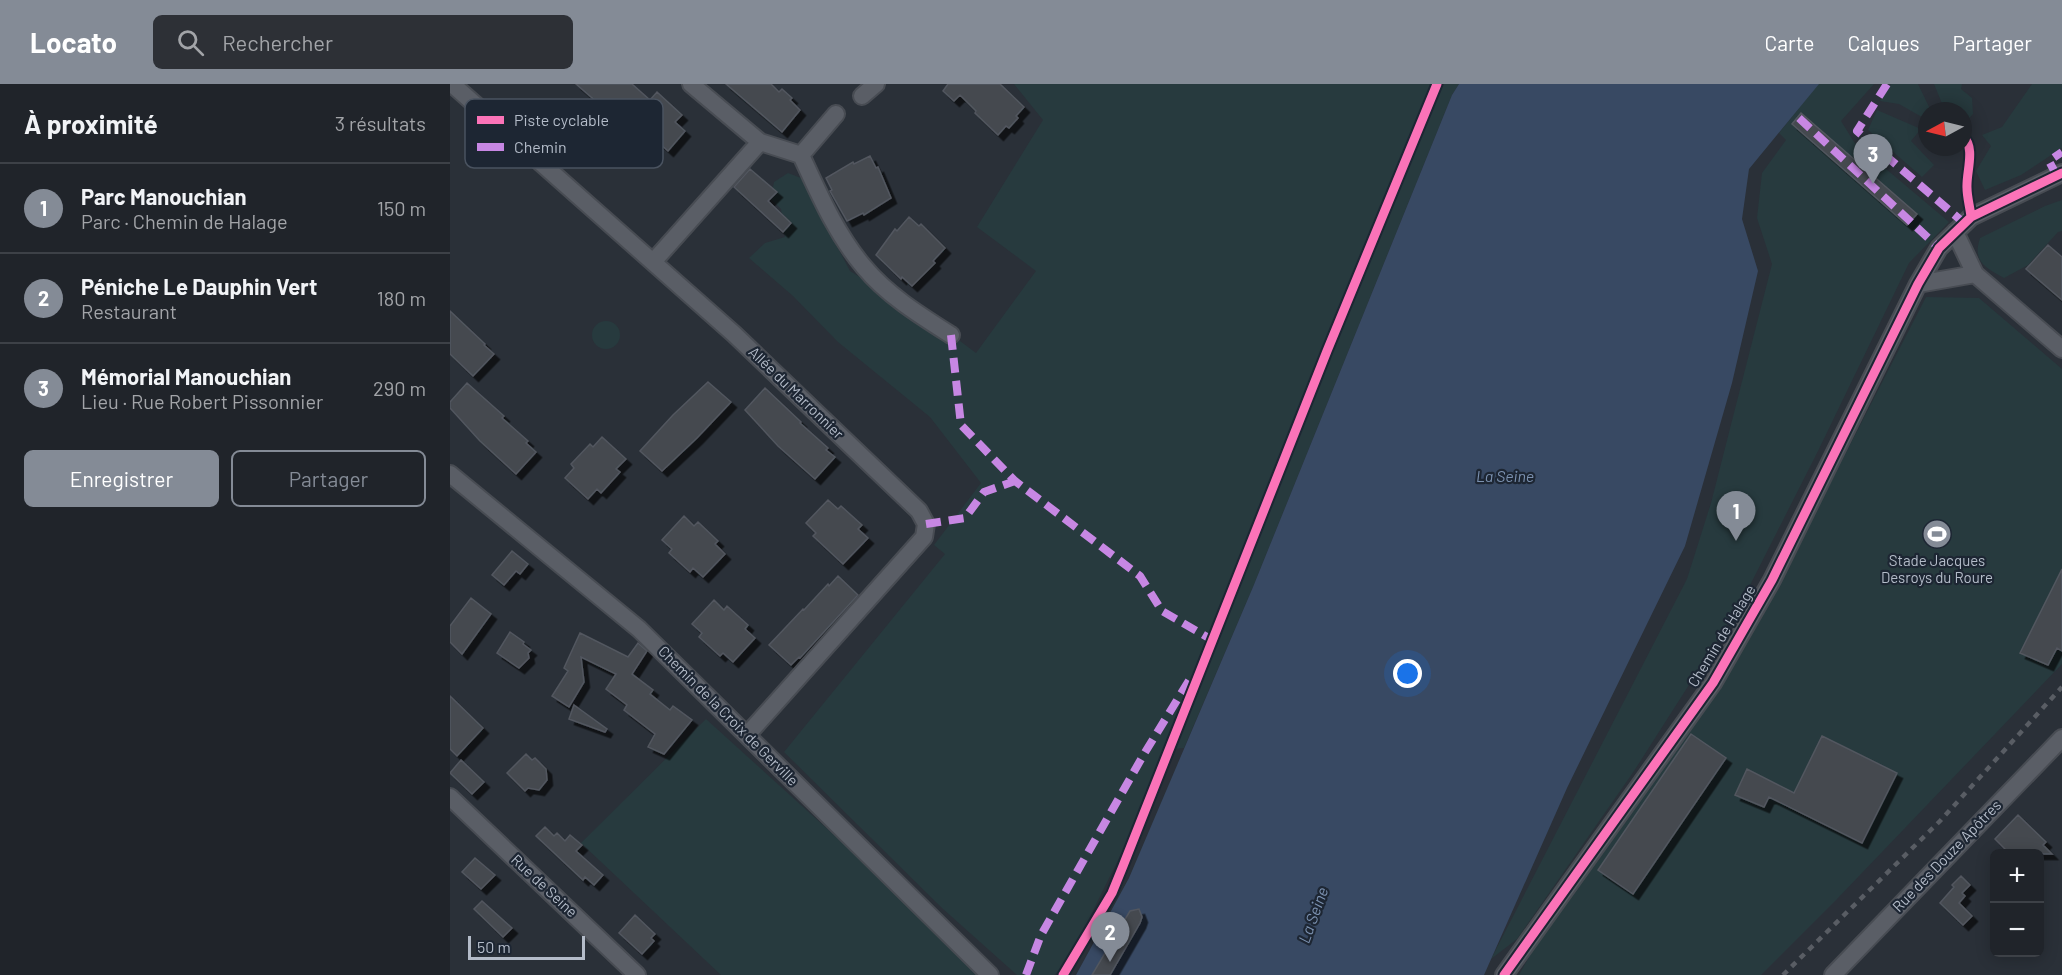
<!DOCTYPE html>
<html lang="fr">
<meta charset="utf-8">
<style>
body{margin:0;font-family:Barlow,sans-serif;background:#2d3036;color:#f1f3f6}
.controls{position:absolute;right:18px;bottom:18px;display:grid;overflow:hidden;border-radius:9px;box-shadow:0 3px 15px #0003}
.controls button{width:54px;height:54px;display:grid;place-items:center;padding:0;border:0;border-bottom:2px solid #3d4147;background:#20242a;color:#f1f3f6;font:30px sans-serif}
.compass{position:absolute;left:1468px;top:18px;width:54px;height:54px;border-radius:50%;background:#20242a;box-shadow:0 3px 15px #0003;rotate:263deg}
.scale{position:absolute;left:18px;bottom:15px;width:117px;box-sizing:border-box;padding-left:6px;border:3px solid #b4bcc9;border-top:0;font-size:16px;line-height:21px;white-space:nowrap;color:#b4bcc9;-webkit-text-stroke:4px #1d2633;paint-order:stroke}
.you{position:absolute;left:958px;top:590px;width:21px;height:21px;margin:-15px;border:4px solid #fff;border-radius:50%;background:#1a73e8;box-shadow:0 0 0 9px #1a73e833}
.badge{display:grid;place-items:center;width:39px;height:39px;border-radius:50%;background:#848b96;color:#fff;font-size:20px;font-weight:700}
.pin{position:absolute;translate:-50% -50px;filter:drop-shadow(0 2px 3px #0008)}
.pin::after{content:'';position:absolute;top:32px;width:21px;height:18px;background:inherit;clip-path:polygon(0 0,100% 0,50% 100%)}
.list{margin:0;padding:0;list-style:none}
h2{display:flex;justify-content:space-between;align-items:center;height:78px;margin:0;padding:0 24px;font-size:26px}
h2 small{font-size:20px;font-weight:400;color:#a2a4a8}
.list li{display:grid;grid-template-columns:39px 1fr auto;gap:18px;align-items:center;box-sizing:border-box;height:90px;padding:0 24px;border-top:2px solid #3d4147}
.list b{display:block;font-size:22px;white-space:nowrap}
.list p{margin:0;font-size:20px;white-space:nowrap;color:#a2a4a8}
.list em{font-size:20px;font-style:normal;color:#a2a4a8}
.actions{display:flex;gap:12px;padding:18px 24px}
.actions a{flex:1;padding:14px 0;border:2px solid #848b96;border-radius:9px;text-align:center;font-size:21px;color:#848b96}
.actions .main{background:#848b96;color:#fff}
.icon{flex:none;width:33px;height:33px;fill:none;stroke:currentColor;stroke-width:2;stroke-linecap:round;stroke-linejoin:round}
.map{position:relative;flex:none;width:1612px;height:891px;overflow:hidden}
header{display:flex;align-items:center;gap:36px;box-sizing:border-box;height:84px;padding:0 30px;background:#848b96;color:#fff}
header strong{font-size:28px}
nav{display:flex;gap:33px;margin-inline-start:auto;font-size:21px}
.search{width:420px;height:54px;background:#2d3036;display:flex;align-items:center;gap:15px;box-sizing:border-box;padding:0 21px;border-radius:9px;color:#a2a4a8;font-size:22px}
main{display:flex}
aside{flex:1;background:#20242a}
.map>svg:first-child{display:block}
</style>
<header>
<strong>Locato</strong>
<div class="search"><svg class="icon" aria-label="search" viewBox="0 0 24 24"><circle cx="10" cy="10" r="6"/><path d="M15 15l6 6"/></svg>Rechercher</div>
<nav><a>Carte</a><a>Calques</a><a>Partager</a></nav>
</header>
<main>
<aside>
<h2>À proximité<small>3 résultats</small></h2>
<ul class="list">
<li><span class="badge">1</span><div><b>Parc Manouchian</b><p>Parc · Chemin de Halage</p></div><em>150 m</em></li>
<li><span class="badge">2</span><div><b>Péniche Le Dauphin Vert</b><p>Restaurant</p></div><em>180 m</em></li>
<li><span class="badge">3</span><div><b>Mémorial Manouchian</b><p>Lieu · Rue Robert Pissonnier</p></div><em>290 m</em></li>
</ul>
<div class="actions"><a class="main">Enregistrer</a><a>Partager</a></div>
</aside>
<div class="map">
<svg width="1612" height="891" viewBox="0 0 1612 891">
<defs>
<filter id="shadow"><feDropShadow dx="5.5" dy="5.5" stdDeviation="0" flood-color="#0009"/></filter>
</defs>
<rect width="100%" height="100%" fill="#2a3038"/>
<path fill="#273a3e" d="M564,0H1009L1002,11L803,503L734,664L723,665L616,881L604,891H567L492,824L334,668L495,470L484,461L531,399L480,333L388,258L343,212L299,174L315,159L335,153L331,125L321,115L324,98L338,89L351,94L400,187L426,203L455,216L526,269L586,187L527,143L593,36Z
M1368,0H1424L1391,37L1404,58L1499,138L1459,179L1368,367L1290,521L1184,687L1067,855L1041,875L1237,495L1261,419L1322,180L1307,134L1312,89L1336,56L1329,49Z
M1441,0H1468L1481,27H1477V36L1449,20L1430,17Z
M1484,0H1512L1511,5L1522,14L1523,30L1513,41V27H1497L1493,22Z
M1582,0H1612V64L1571,91L1535,106L1526,87L1541,62L1532,51L1552,43Z
M1427,26L1471,45L1461,57L1484,81L1472,93L1418,46Z
M1612,116V147L1608,148L1578,181L1554,194C1536,184 1522,178 1530,154L1595,122Z
M1476,213L1529,214L1612,285V580L1387,815L1311,891H1069L1083,866L1314,528Z
M142 251a14 14 0 1 1 28 0a14 14 0 1 1-28 0Z
M256,635L395,761L527,891H271L131,759Z"/>
<path fill="#384963" d="M1009,0H1369L1299,85L1292,135L1308,187L1282,299L1235,462L1117,704L1034,891H626L679,794L803,503L1002,11Z"/>
<path fill="#444950" stroke="#52575f" stroke-width="1.5" filter="url(#shadow)" d="M126,0H182L200,16L207,8L232,31L225,38L235,47L218,67L208,58L201,66L175,43L182,36L163,18L156,26Z
M276,0H321L329,8L332,5L342,14L340,16L350,26L332,48Z
M498,0H550L574,23L566,32L568,34L559,44L556,42L548,51L525,29L526,27L510,11L504,17L493,7Z
M1351,29L1467,130L1457,141L1342,40Z
M420,72L426,84L428,83L441,114L414,131L413,129L397,137L380,107L382,106L376,94L403,78L404,80Z
M300,85L327,108L318,117L341,139L333,148L284,103Z
M459,133L469,142L471,140L495,164L483,177L485,179L462,202L452,193L451,195L426,171L445,145L447,147Z
M1598,161L1612,173V216L1576,185Z
M0,227L35,260L34,261L44,270L23,292L0,270Z
M258,298L281,318L247,354L212,387L190,367L223,331Z
M17,299L54,332L52,334L78,357L76,359L86,368L66,390L30,357L0,324V318Z
M315,304L351,338L350,339L378,364L376,366L385,373L365,395L328,362L295,326Z
M152,353L176,375L166,385L170,388L151,409L147,405L138,415L115,394L124,384L121,380L140,360L143,363Z
M378,416L388,425L391,422L412,441L408,445L418,454L393,480L363,452L366,449L356,439Z
M234,432L244,442L248,438L268,457L265,460L275,470L253,493L243,484L240,488L219,469L222,465L212,456Z
M62,467L78,480L70,490L66,487L54,501L42,491Z
M1612,485V567L1607,564L1598,581L1570,569Z
M388,492L408,511L350,574L349,573L341,581L319,561L353,525L354,526L378,500L379,502Z
M21,514L41,530L12,570L0,558V542Z
M264,516L274,526L277,522L298,541L295,545L305,554L283,578L273,569L270,572L249,553L252,549L242,540Z
M60,548L74,558L73,560L81,566L78,569L79,574L69,584L47,569Z
M130,549L178,573L188,559L197,567L182,590L203,606L200,610L220,626L223,622L242,636L214,670L198,663L205,650L174,626L177,621L156,605L166,590L131,573L134,598L119,623L102,612L118,587L114,584Z
M0,612L33,644L7,672L0,665Z
M124,621L157,645L155,648L119,635Z
M1241,650L1276,674L1183,810L1148,786Z
M1372,652L1447,689L1412,759L1319,713L1314,723L1285,711L1297,685L1344,709Z
M76,670L82,676L85,674L96,685L97,696L89,706L78,704L75,707L57,689Z
M11,676L34,698L22,710L0,689Z
M1568,731L1596,758L1593,761L1602,770H1560L1545,755Z
M95,743L104,752L107,749L115,757L120,751L132,761L126,767L153,791L144,801L135,793L133,796L86,752Z
M25,774L45,791L31,805L12,788Z
M1511,792L1520,801L1512,809L1515,812L1509,819L1522,832L1513,841L1490,819L1504,803L1502,801Z
M32,817L62,844L53,853L24,825Z
M689,825L692,833L690,839L660,891H642L680,827Z
M185,831L205,850L201,854L204,857L192,870L169,849Z"/>
<g fill="none" stroke-linecap="round" stroke-linejoin="round">
<g stroke="#484c53" stroke-width="20">
<path id="minor" d="M2,0L284,250L469,427L476,440L474,453L297,651
M241,0L310,58
M412,12L426,0
M351,71C369,110 386,150 414,183C437,211 471,232 501,251
M1505,148L1525,190
M203,178L310,58L351,71L386,30
M1468,200L1525,190L1612,265
M0,390L189,545L540,891
M0,713L187,891
M1054,891L1263,599L1322,496L1468,200L1489,164L1521,133L1612,89
M1383,891L1612,654"/>
</g>
<use href="#minor" stroke="#5a5e66" stroke-width="16"/>
<path stroke="#595d64" stroke-width="4.5" stroke-dasharray="6 6" stroke-linecap="butt" d="M1333,891L1490,737L1612,603"/>
<path stroke="#c787e3" stroke-width="8" stroke-dasharray="15 8" stroke-linecap="butt" d="M1437,0L1407,47L1514,139
M1349,34L1489,164
M1607,92L1599,77L1612,68
M501,251L511,341L565,397L690,492L712,527L764,557L762,559
M476,440L515,434L534,408L565,397
M576,891L591,851L694,670L740,595"/>
<g stroke="#1d2633" stroke-width="13">
<path id="cycleway" d="M1513,52C1526,64 1516,88 1517,104C1517,113 1520,123 1521,133
M613,891L662,809L673,782L877,267L987,0
M1054,891L1263,599L1322,496L1468,200L1489,164L1521,133L1612,89"/>
</g>
<use href="#cycleway" stroke="#fb73b8" stroke-width="9"/>
</g>
<defs>
<g id="stadium-disc" transform="scale(1.5)"><circle r="9.5" fill="#848b96" stroke="#1d2633"/><path d="M0-5a6.5 5 0 1 0 0 10a6.5 5 0 1 0 0-10ZM-3.5-1.8h7v3.6h-7Z" fill="#fff"/></g>
</defs>
<g fill-rule="evenodd">
<use href="#stadium-disc" x="1487" y="450"/>
</g>
<g text-anchor="middle" stroke-width="4.5" stroke-linejoin="round" paint-order="stroke">
<g font-size="15" fill="#b4bcc9" stroke="#1d2633">
<text transform="translate(346 309) rotate(44)" y="5">Allée du Marronnier</text>
<text transform="translate(1272 552) rotate(-59)" y="5">Chemin de Halage</text>
<text transform="translate(278 632) rotate(45)" y="5">Chemin de la Croix de Gerville</text>
<text transform="translate(1497 772) rotate(-46)" y="5">Rue des Douze Apôtres</text>
<text transform="translate(94 802) rotate(43)" y="5">Rue de Seine</text>
</g>
<g font-size="15" fill="#b4bcc9" stroke="#1d2633">
<text x="1487" y="482">Stade Jacques<tspan x="1487" dy="17">Desroys du Roure</tspan></text>
</g>
<g font-size="16" font-style="italic" fill="#7c92b1" stroke="#1d2633">
<text x="1055" y="398">La Seine</text>
<text transform="translate(863 831) rotate(-70)" y="6">La Seine</text>
</g>
</g>
<rect x="15" y="15" width="198" height="69" rx="9" fill="#1d2633" stroke="#4a5360" stroke-width="1.5"/>
<rect x="27" y="32" width="27" height="8" fill="#fb73b8"/>
<rect x="27" y="59" width="27" height="8" fill="#c787e3"/>
<g font-size="16" fill="#b4bcc9">
<text x="64" y="42">Piste cyclable</text>
<text x="64" y="69">Chemin</text>
</g>
</svg>
<div class="controls">
<button>+</button>
<button>−</button>
</div>
<svg class="compass" viewBox="-18 -18 36 36"><path d="M0-13l5 13h-10z" fill="#e53935"/><path d="M0 13l5-13h-10z" fill="#a2a4a8"/></svg>
<div class="scale">50 m</div>
<div class="you"></div>
<div class="pin badge" style="left:1286px;top:457px">1</div>
<div class="pin badge" style="left:660px;top:878px">2</div>
<div class="pin badge" style="left:1423px;top:100px">3</div>
</div>
</main>
